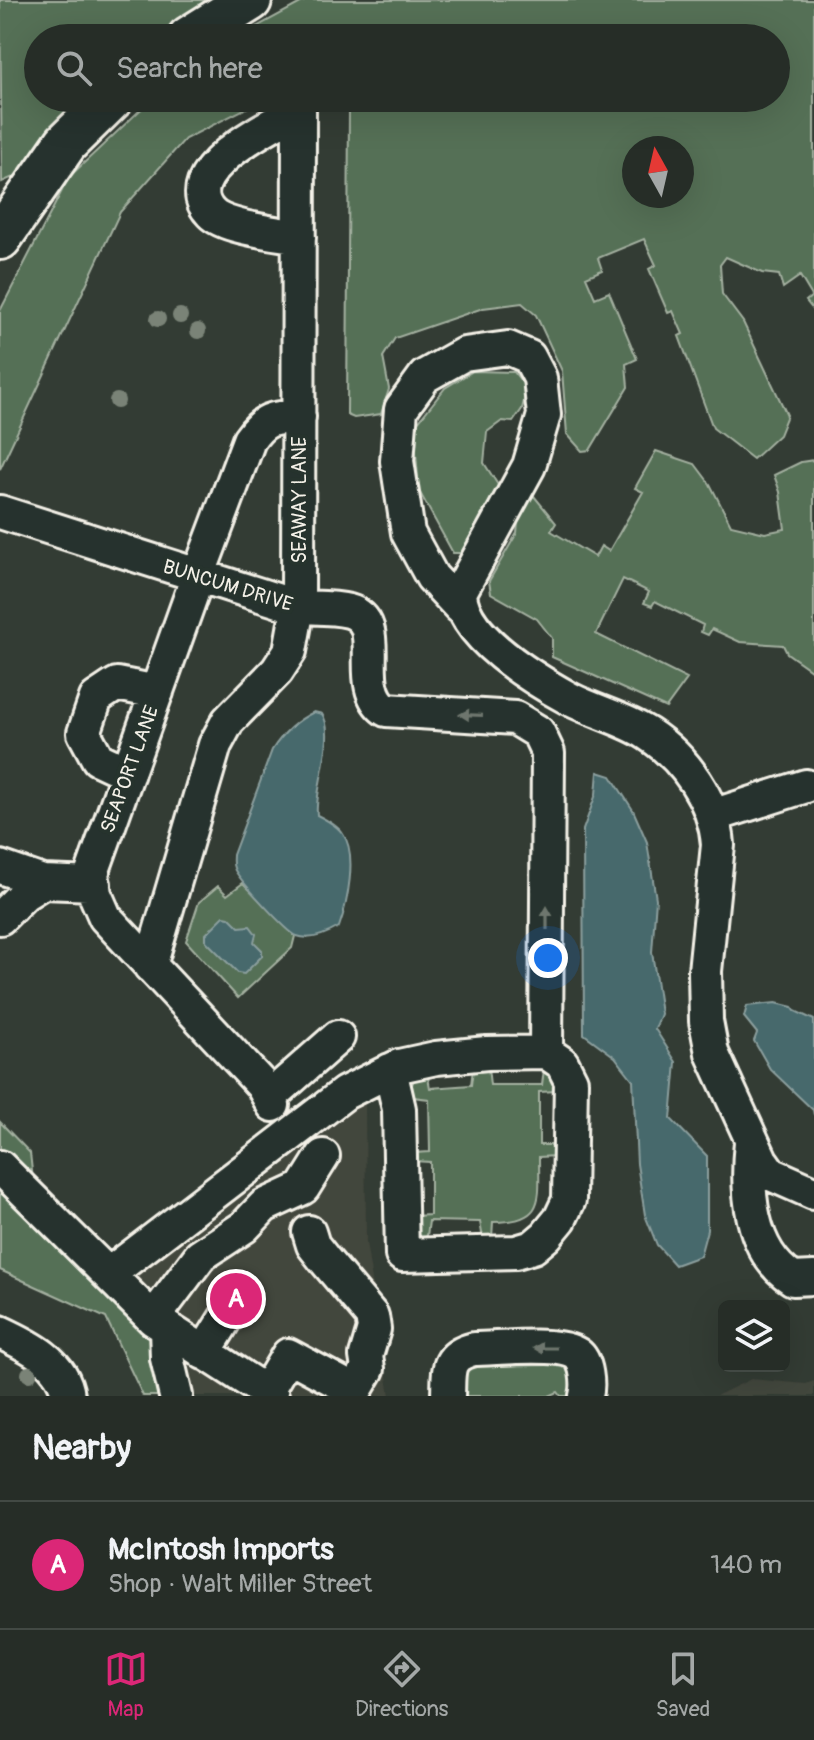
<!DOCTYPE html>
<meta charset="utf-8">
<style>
body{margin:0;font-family:Pangolin,sans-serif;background:#323933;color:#f1f3f6}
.controls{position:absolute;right:24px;bottom:24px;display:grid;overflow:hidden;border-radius:12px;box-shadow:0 8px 32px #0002}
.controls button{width:72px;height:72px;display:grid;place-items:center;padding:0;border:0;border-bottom:2px solid #424944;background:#262d27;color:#f1f3f6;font:40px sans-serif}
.compass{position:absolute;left:622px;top:136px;width:72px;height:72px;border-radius:50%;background:#262d27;box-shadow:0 8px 32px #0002;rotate:352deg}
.you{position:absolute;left:548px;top:958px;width:28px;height:28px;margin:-20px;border:6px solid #fff;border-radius:50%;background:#1a73e8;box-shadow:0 0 0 12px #1a73e833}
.badge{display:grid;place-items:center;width:52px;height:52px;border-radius:50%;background:#db2777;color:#fff;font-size:26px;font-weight:700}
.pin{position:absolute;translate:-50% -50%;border:4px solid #fff;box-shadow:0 2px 8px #0006}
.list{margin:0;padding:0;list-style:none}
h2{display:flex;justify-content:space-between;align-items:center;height:104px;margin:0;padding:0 32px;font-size:34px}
h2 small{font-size:26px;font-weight:400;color:#a4a8a7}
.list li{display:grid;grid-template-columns:52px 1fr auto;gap:24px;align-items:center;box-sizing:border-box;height:128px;padding:0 32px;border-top:2px solid #424944}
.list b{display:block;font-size:30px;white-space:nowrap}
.list p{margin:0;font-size:26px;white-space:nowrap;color:#a4a8a7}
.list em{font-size:26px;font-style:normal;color:#a4a8a7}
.icon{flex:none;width:44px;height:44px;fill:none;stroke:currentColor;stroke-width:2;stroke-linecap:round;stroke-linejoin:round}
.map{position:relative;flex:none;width:814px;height:1396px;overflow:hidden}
.search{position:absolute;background:#262d27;box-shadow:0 8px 32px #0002;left:24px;right:24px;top:24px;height:88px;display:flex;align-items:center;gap:20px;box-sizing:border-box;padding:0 28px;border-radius:44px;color:#a4a8a7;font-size:30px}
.sheet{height:232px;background:#262d27}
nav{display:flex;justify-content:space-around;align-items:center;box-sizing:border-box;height:112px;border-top:2px solid #424944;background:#262d27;font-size:22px;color:#a4a8a7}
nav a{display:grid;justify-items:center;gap:4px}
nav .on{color:#db2777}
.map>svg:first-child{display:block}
</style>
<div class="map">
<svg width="814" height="1396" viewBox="0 0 814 1396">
<rect width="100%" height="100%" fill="#333c34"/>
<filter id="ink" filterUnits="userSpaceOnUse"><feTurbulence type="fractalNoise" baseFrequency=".0125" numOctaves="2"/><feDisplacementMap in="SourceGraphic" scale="16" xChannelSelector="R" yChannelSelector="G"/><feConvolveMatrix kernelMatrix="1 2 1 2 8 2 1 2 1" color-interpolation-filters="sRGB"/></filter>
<g filter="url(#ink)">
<path fill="#43463c" d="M365,1100L366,1242L390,1396H293L188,1330L135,1280L137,1268L145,1259Z
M157,1346L185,1358L249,1396H164Z
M751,1379L806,1384L814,1381V1396H716Z"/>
<path fill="#547057" stroke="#a4b0a0" stroke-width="2" fill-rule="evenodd" d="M0,0H210L178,38H38V98H103L18,175L2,182Z
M306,0H814V311L806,301L812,296L800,276L783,288L779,275L762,273L726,257L720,265L722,294L743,322L787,415L779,435L753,459L713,428L679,336L683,334L673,311L668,313L649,269L656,265L644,239L598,258L602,270L586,277L595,298L609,292L637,359L626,364L628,387L590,450L582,451L567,434L562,371L536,315L522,303L483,308L395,338L383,357L389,389L381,414L354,418L347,415L349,108L366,98H776V38H236ZM634,148H682V196H634Z
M153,98H266L185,139L120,212L0,469V311L69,177Z
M473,371L514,372L527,389L522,409L513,422L502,421L487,432L484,463L498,485L468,547L462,553H453L419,491L414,427L445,388Z
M656,451L695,464L710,484L731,525L765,533L785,529L780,492L774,475L801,462L814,460V665L811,670L787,653L783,645L740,642L712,629L708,635L701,632L703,625L655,601L652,606L644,603L649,592L623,579L596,634L687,679L666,708L552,657V638L537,619L491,593L489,581L517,533L520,502L534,496L556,523L551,531L595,557L601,546L609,551L643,492L635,488Z
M243,883L295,936L292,948L238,998L186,941L199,902L218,886L227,895Z
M488,1067L490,1085H542L544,1069L554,1073L556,1091L539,1092V1145H555L556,1156L539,1157C539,1199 546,1222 493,1222L492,1238L483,1239L480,1222L429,1221L427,1236L420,1239L415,1235L414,1216L430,1215V1162L414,1161V1153L430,1152L429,1099L413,1097C409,1085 413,1078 423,1072L428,1077L430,1088L471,1085L473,1069Z
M0,1122L30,1153L33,1180L0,1148Z
M0,1182L147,1321L164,1396H143L106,1318L0,1270Z
M547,1356L571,1368L573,1391L569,1396H561L558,1392L549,1396H455L464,1366L483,1357V1366L547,1365Z"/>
<path fill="#46696c" stroke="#8c9f9e" stroke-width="2" d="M314,712L322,714C337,734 314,788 317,815C325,819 338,826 343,834C358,854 347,905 339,927C327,934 311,941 297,936C288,933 237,878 234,868C232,864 233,859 233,855L272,750C283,733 295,721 314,712Z
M598,772L611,776L633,810L647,842L656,899L652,952L661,1014L655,1029L676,1062L671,1119L707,1156V1230L700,1256L675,1265L657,1245L645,1215L637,1164L633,1080L615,1057L584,1034L583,830L596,794Z
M224,916L229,917L239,927L250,926L256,934L254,942L262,950V956L244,974L238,973L206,941V934Z
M776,1003L792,1007L795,1011L814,1020V1115L813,1110L770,1069L754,1041L757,1033L744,1017L747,1006Z"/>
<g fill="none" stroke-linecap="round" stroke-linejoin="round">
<g stroke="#f4f1e8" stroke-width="38">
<path id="minor" d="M0,512L298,607C315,608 333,607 349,611C390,622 351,685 386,710L515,718L538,732L548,753L546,1052
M460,607L432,577L408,533L397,461L401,409L425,376L464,354L508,348L529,357L540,378L544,415L529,466L460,592C461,636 534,679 570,699C595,712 625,719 648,734C685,758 715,801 718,845L705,971L706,1021L712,1053L761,1160L771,1174L814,1193
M128,773L98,759L84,733L96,698L117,684L157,692
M712,816L806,786
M0,867L43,882L94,884
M0,918L24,894L43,882
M150,966L215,745L228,721L277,671L290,651L298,607L299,110C272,124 172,173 211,213C225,228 278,233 299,237
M270,1097L338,1037
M273,1105L262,1085L105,917L95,894L92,873L198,576L249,440C265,417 273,418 299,417
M751,1142C746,1189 749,1251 793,1279L814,1278
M0,1167L153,1319L272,1396
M109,1274L345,1093L399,1066L436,1058L487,1053L546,1052L562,1063L571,1081L569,1200L560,1219L546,1236L533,1247L516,1252L402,1255L399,1109L390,1070
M153,1319L200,1256L244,1227L264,1206L303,1188L323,1156
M166,1329L167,1358L176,1396
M0,1332C28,1345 64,1362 68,1396
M204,1353L228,1314
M266,1392L288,1355L355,1391L368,1369L366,1356L374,1329L372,1316L324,1259L313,1245L309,1232
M448,1396C449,1371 445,1356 474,1349C497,1349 559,1341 577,1354C587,1361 589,1385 586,1396"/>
</g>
<g stroke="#f4f1e8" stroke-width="48">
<path id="major" d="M189,38L250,0
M0,238L66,143L112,98"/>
</g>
<use href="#minor" stroke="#26332d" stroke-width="32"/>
<use href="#major" stroke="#26332d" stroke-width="42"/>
</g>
<g fill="#7a8377">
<circle cx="180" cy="316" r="8"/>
<circle cx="158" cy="319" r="8"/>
<circle cx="198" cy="331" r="8"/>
<circle cx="117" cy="401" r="8"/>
<circle cx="29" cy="1374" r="8"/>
</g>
<defs><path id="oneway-solid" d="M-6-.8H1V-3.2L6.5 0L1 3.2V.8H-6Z" transform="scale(2)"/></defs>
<g fill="#6e766e">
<use href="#oneway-solid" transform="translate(471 715) rotate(-178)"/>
<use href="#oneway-solid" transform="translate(547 918) rotate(-90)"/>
<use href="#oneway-solid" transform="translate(545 1348) rotate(-180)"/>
</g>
</g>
<g text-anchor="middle" stroke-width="8" stroke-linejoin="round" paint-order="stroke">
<g font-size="20" fill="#f4f1e8" stroke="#26332d">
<text transform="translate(299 500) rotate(-90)" y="7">SEAWAY LANE</text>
<text transform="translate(228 585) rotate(17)" y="7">BUNCUM DRIVE</text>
<text transform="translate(129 769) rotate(-70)" y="7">SEAPORT LANE</text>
</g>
</g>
</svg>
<div class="controls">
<button><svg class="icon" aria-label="layers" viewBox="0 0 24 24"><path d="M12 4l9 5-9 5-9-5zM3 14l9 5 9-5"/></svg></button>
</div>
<svg class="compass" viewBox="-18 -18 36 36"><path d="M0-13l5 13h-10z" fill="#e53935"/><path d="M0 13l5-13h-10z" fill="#a4a8a7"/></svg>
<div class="you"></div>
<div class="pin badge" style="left:236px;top:1299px">A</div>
<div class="search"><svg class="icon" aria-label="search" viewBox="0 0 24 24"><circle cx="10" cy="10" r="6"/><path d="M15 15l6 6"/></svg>Search here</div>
</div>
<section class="sheet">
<h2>Nearby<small></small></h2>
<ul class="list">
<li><span class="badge">A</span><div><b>McIntosh Imports</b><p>Shop · Walt Miller Street</p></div><em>140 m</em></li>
</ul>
</section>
<nav>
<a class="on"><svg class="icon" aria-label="map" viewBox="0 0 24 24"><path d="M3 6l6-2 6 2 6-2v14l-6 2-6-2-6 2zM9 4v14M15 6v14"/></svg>Map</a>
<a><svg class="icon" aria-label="directions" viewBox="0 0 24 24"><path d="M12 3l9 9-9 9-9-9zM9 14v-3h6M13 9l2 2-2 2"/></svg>Directions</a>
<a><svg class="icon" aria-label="saved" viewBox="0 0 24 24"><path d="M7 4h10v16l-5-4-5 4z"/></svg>Saved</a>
</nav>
